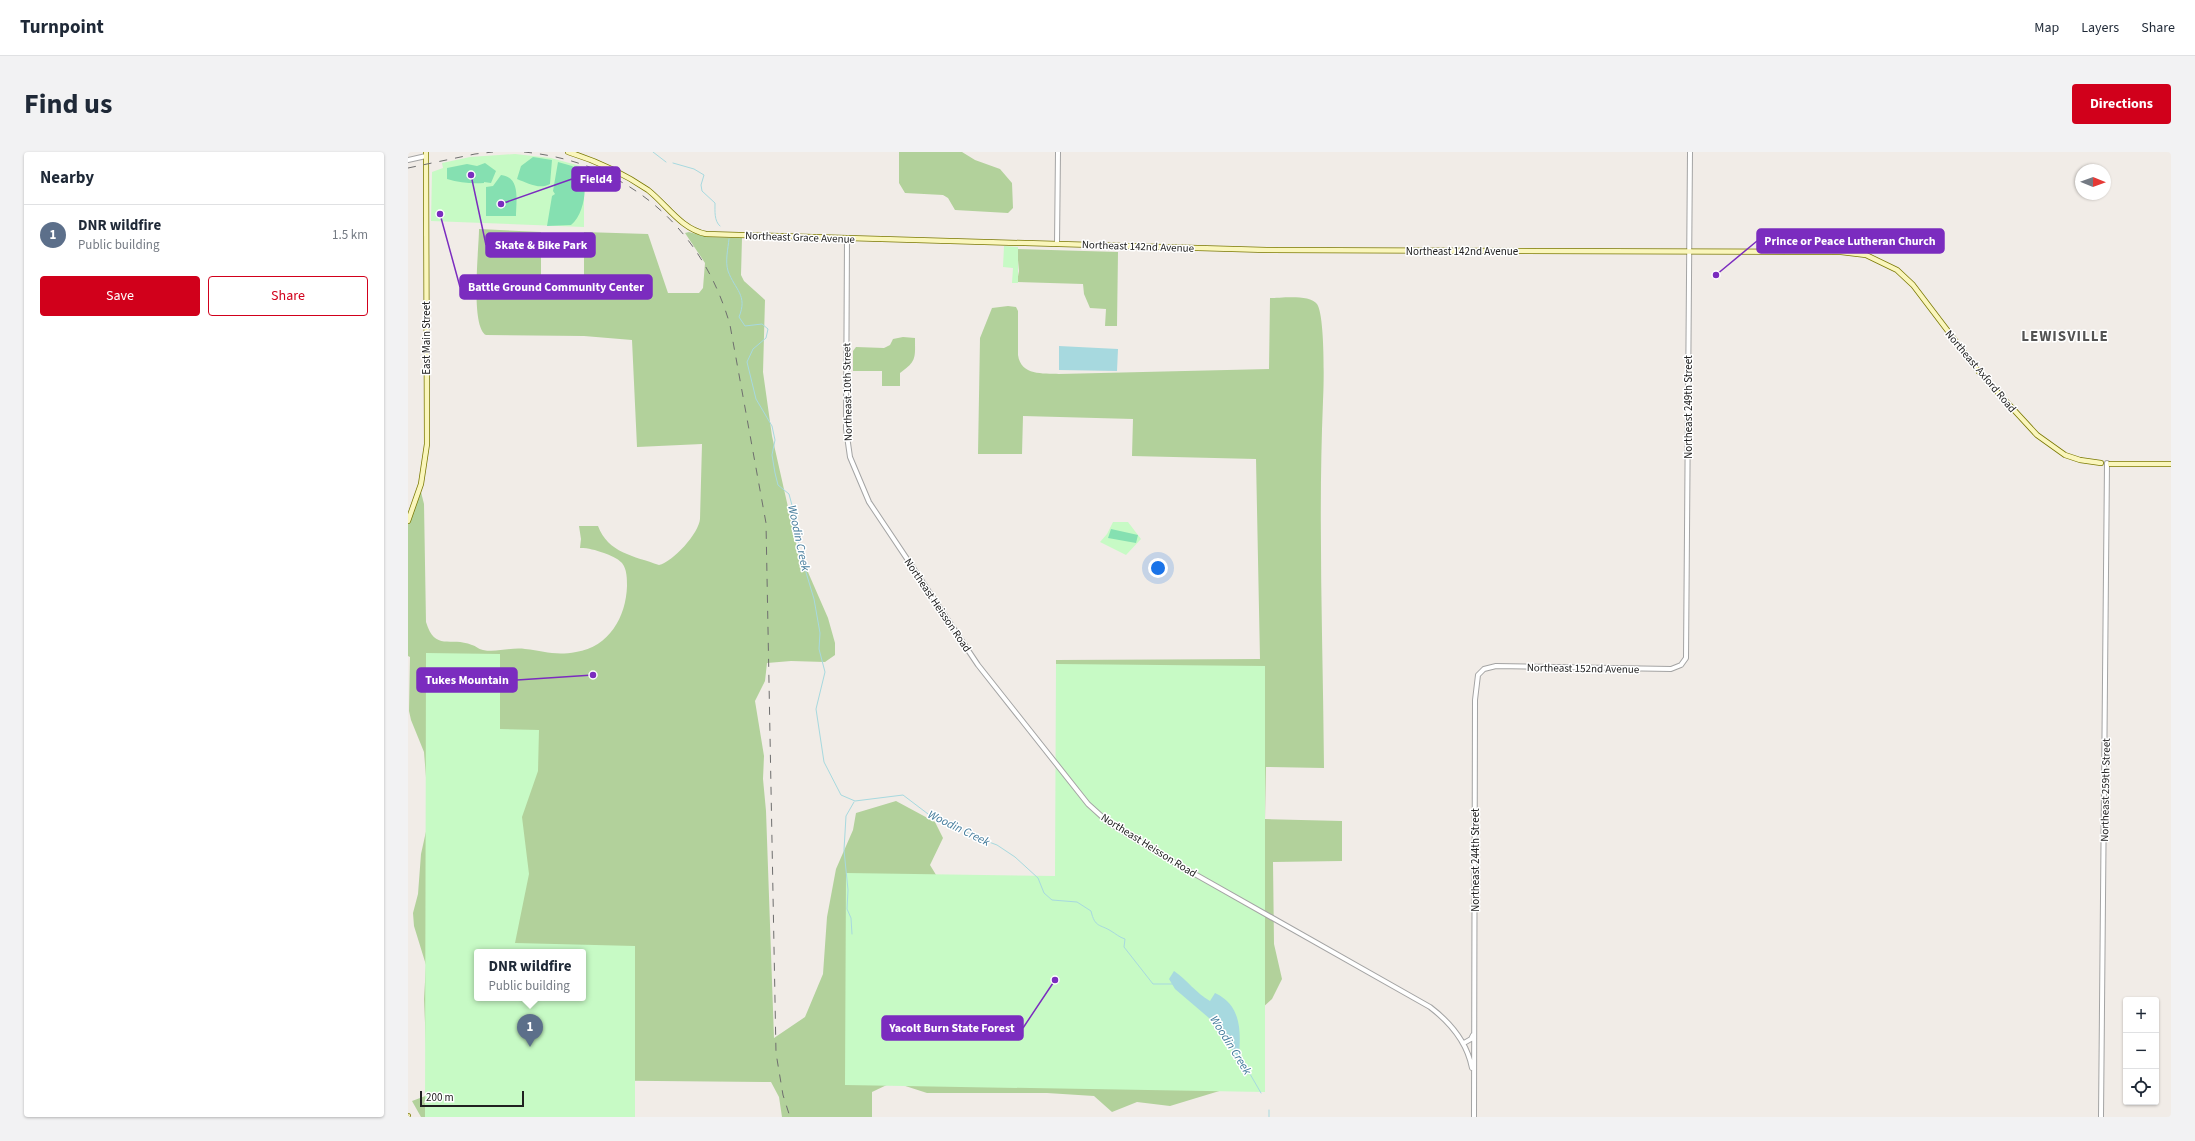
<!DOCTYPE html>
<meta charset="utf-8">
<style>
body{margin:0;font-family:"Source Sans 3",sans-serif;background:#f2f2f3;color:#1f2937}
.controls{position:absolute;right:12px;bottom:12px;display:grid;overflow:hidden;border-radius:4px;box-shadow:0 1px 3px #0004}
.controls button{width:36px;height:36px;display:grid;place-items:center;padding:0;border:0;border-bottom:1px solid #e0e1e3;background:#fff;color:#1f2937;font:20px sans-serif}
.compass{position:absolute;left:1667px;top:12px;width:36px;height:36px;border-radius:50%;background:#fff;box-shadow:0 1px 3px #0004;rotate:91deg}
.scale{position:absolute;left:12px;bottom:10px;width:104px;box-sizing:border-box;padding-left:4px;border:2px solid #202020;border-top:0;font-size:11px;line-height:14px;white-space:nowrap;color:#202020;-webkit-text-stroke:3px #fff;paint-order:stroke}
.you{position:absolute;left:750px;top:416px;width:14px;height:14px;margin:-10px;border:3px solid #fff;border-radius:50%;background:#1a73e8;box-shadow:0 0 0 6px #1a73e833}
.badge{display:grid;place-items:center;width:26px;height:26px;border-radius:50%;background:#d1001b;color:#fff;font-size:13px;font-weight:700}
.pin{position:absolute;translate:-50% -33px;filter:drop-shadow(0 1px 2px #0008)}
.pin::after{content:'';position:absolute;top:21px;width:14px;height:12px;background:inherit;clip-path:polygon(0 0,100% 0,50% 100%)}
.popup{position:absolute;left:66px;top:797px;width:112px;height:52px;box-sizing:border-box;display:grid;place-content:center;border-radius:4px;background:#fff;filter:drop-shadow(0 1px 3px #0005);font-size:13px;white-space:nowrap;color:#747a83}
.popup b{font-size:15px;color:#1f2937}
.popup::after{content:'';position:absolute;left:50%;top:100%;margin-left:-8px;border:8px solid transparent;border-top-color:#fff}
.list{margin:0;padding:0;list-style:none}
h2{display:flex;justify-content:space-between;align-items:center;height:52px;margin:0;padding:0 16px;font-size:17px}
h2 small{font-size:13px;font-weight:400;color:#747a83}
.list li{display:grid;grid-template-columns:26px 1fr auto;gap:12px;align-items:center;box-sizing:border-box;height:60px;padding:0 16px;border-top:1px solid #e0e1e3}
.list b{display:block;font-size:15px;white-space:nowrap}
.list p{margin:0;font-size:13px;white-space:nowrap;color:#747a83}
.list em{font-size:13px;font-style:normal;color:#747a83}
.actions{display:flex;gap:8px;padding:12px 16px}
.actions a{flex:1;padding:9px 0;border:1px solid #d1001b;border-radius:4px;text-align:center;font-size:14px;color:#d1001b}
.actions .main{background:#d1001b;color:#fff}
.icon{flex:none;width:22px;height:22px;fill:none;stroke:currentColor;stroke-width:2;stroke-linecap:round;stroke-linejoin:round}
.map{position:relative;flex:none;width:1763px;height:965px;overflow:hidden;border-radius:4px}
header{display:flex;align-items:center;gap:24px;box-sizing:border-box;height:56px;padding:0 20px;background:#fff;border-bottom:1px solid #e0e1e3}
header strong{font-size:19px}
nav{display:flex;gap:22px;margin-inline-start:auto;font-size:14px}
.intro{display:flex;align-items:center;justify-content:space-between;box-sizing:border-box;height:96px;padding:0 24px}
h1{margin:0;font-size:28px}
.button{padding:10px 18px;border-radius:4px;background:#d1001b;color:#fff;font-size:14px;font-weight:700}
main{display:flex;gap:24px;padding:0 24px}
aside{flex:1;background:#fff;border-radius:4px;box-shadow:0 1px 3px #0004}
.map>svg:first-child{display:block}
</style>
<header>
<strong>Turnpoint</strong>
<nav><a>Map</a><a>Layers</a><a>Share</a></nav>
</header>
<div class="intro"><h1>Find us</h1><a class="button">Directions</a></div>
<main>
<aside>
<h2>Nearby<small></small></h2>
<ul class="list">
<li><span class="badge" style="background:#5c6f8a">1</span><div><b>DNR wildfire</b><p>Public building</p></div><em>1.5 km</em></li>
</ul>
<div class="actions"><a class="main">Save</a><a>Share</a></div>
</aside>
<div class="map">
<svg width="1763" height="965" viewBox="0 0 1763 965">
<rect width="100%" height="100%" fill="#f1ece7"/>
<path fill="#b2d19b" fill-rule="evenodd" d="M491,0H554L567,8L592,17L604,31L605,56L600,61L547,58L540,46L535,43L497,41L491,31Z
M71,77L133,80V129L176,130V80L240,82L260,141H291L295,136L297,111L277,81L281,80L299,85L334,86L333,123L336,129L357,148L355,220L364,284L389,395L420,466L427,491V503L417,510L383,509L359,511L357,529L347,549L356,604L355,627L358,659L366,886L397,865L415,822L419,765L428,717L445,678L448,661L488,649L527,670L535,686L522,713L533,731L636,792L691,672L648,608V508L852,507L848,307L724,304L725,267L615,264L614,302H570L572,186L584,156L600,154L608,155L610,159V203C613,224 635,221 651,222L861,217L862,146C873,146 902,142 909,152C917,163 916,233 915,249C910,371 915,494 916,616L858,615L857,667L934,669V709L865,710L866,792L874,827L864,847L853,857L841,930L762,954L729,950L704,960L686,944L639,941H519L485,930L464,940V965H374L371,945L363,930L142,928L130,965H13L4,949L20,943L16,847L18,813L6,774L5,761L10,742L13,702L19,675L18,625L16,600L3,568L1,559L2,505L0,504V372L13,340L16,352L18,470C27,500 42,484 64,493C68,494 70,497 75,498C88,501 103,495 117,497C136,499 147,504 168,500C201,495 218,465 219,434C219,427 219,417 214,411C209,406 202,403 196,401C187,398 181,396 172,396L173,387L171,374H190C200,401 226,404 251,413C265,410 291,381 292,367L294,292L229,295L224,188L176,184L78,183C62,174 71,97 71,77ZM69,800H175V846H69Z
M609,97L710,100L709,174H697L698,157L682,156L676,142L675,132L609,130L611,119Z
M495,185L507,186C507,206 509,209 492,221V234H474V219H445V199L448,195L476,196L482,193L485,187Z"/>
<path fill="#c7fac5" fill-rule="evenodd" d="M107,2L143,6L176,15V75L23,69L24,20L35,16L34,11L62,5Z
M596,94L610,95V131H604L605,116L595,115Z
M705,370H720L733,387L718,403L692,390L699,382Z
M18,501L92,502V577L131,578L130,619L114,665L121,722L107,791L227,794V965H17ZM69,800H175V846H69Z
M648,512L857,514V940L437,933L438,721L647,724Z"/>
<path fill="#85e0b1" d="M125,5L144,8L142,32C132,38 119,31 109,27L113,14Z
M150,10L164,14L174,21C180,35 176,63 163,73L139,74L144,44L147,42L145,39Z
M77,11L88,19L83,31L76,30V31C65,32 52,31 39,27V16L59,12L69,14Z
M93,23C113,25 108,49 108,64H78V35L85,34Z
M703,377L730,383L728,391L700,386Z"/>
<path fill="#a7d9df" d="M651,194L710,197L709,219L651,218Z
M766,819C779,828 788,841 802,849L807,841C833,853 833,878 831,903L828,904L808,872L767,837L761,827Z"/>
<g fill="none" stroke-linecap="round" stroke-linejoin="round">
<path stroke="#a7d9df" stroke-width="1" d="M245,0L258,10
M265,11L286,17L296,23L293,33L294,39L307,51C307,59 306,69 312,74
M321,87C320,97 317,109 320,119C327,138 340,143 331,165L337,174L354,172L360,177L358,186L345,197L339,210L348,247L364,274L367,288L364,303L367,321L370,333L381,342L389,372L391,397L406,447L412,481L411,497L417,520L408,557L416,610L433,643L447,649L495,643L524,665L535,666L565,684L589,693L607,705L630,726L636,741L644,748L669,750L683,759C687,776 692,772 703,779C708,782 711,785 717,787L716,795L745,832H765
M444,782L443,766L439,757L440,738L436,698L438,664L446,650
M831,903L853,941
M861,958V965"/>
<g stroke="#a4a4a4" stroke-width="6">
<path id="tertiary" d="M0,8L18,4
M439,86L438,277L442,305L461,350L570,513L680,652L701,671L769,712L1022,855C1043,871 1059,890 1064,916
M649,92L650,0
M1056,891L1063,887L1065,883
M1066,965L1067,548L1070,523L1076,517L1088,514L1263,517L1273,513L1278,506L1282,0
M1693,965L1699,311"/>
</g>
<g stroke="#7b7904" stroke-width="6">
<path id="secondary" d="M160,0C189,9 215,21 240,38C259,53 273,77 298,82L859,98L1433,100L1458,103L1489,118L1505,133L1571,220L1629,283L1657,303L1672,308L1693,311
M1702,312H1763
M0,369L13,332L19,292L18,0
M0,964V965"/>
</g>
<use href="#tertiary" stroke="#fff" stroke-width="4"/>
<use href="#secondary" stroke="#faf6bc" stroke-width="4.5"/>
<path stroke="#6e6e6e" stroke-width="1" stroke-dasharray="8 8" stroke-linecap="butt" d="M116,0C219,10 294,75 322,173L358,371L368,901L375,943L382,965
M0,16L67,2L85,0"/>
</g>
<g text-anchor="middle" stroke-width="3" stroke-linejoin="round" paint-order="stroke">
<g font-size="11" fill="#202020" stroke="#fff">
<text transform="translate(392 85) rotate(2)" y="4">Northeast Grace Avenue</text>
<text transform="translate(730 94) rotate(2)" y="4">Northeast 142nd Avenue</text>
<text x="1054" y="103">Northeast 142nd Avenue</text>
<text transform="translate(18 186) rotate(-90)" y="4">East Main Street</text>
<text transform="translate(1573 219) rotate(50)" y="4">Northeast Axford Road</text>
<text transform="translate(439 240) rotate(-91)" y="4">Northeast 10th Street</text>
<text transform="translate(1280 255) rotate(-90)" y="4">Northeast 249th Street</text>
<text transform="translate(530 453) rotate(56)" y="4">Northeast Heisson Road</text>
<text transform="translate(1175 516) rotate(1)" y="4">Northeast 152nd Avenue</text>
<text transform="translate(1697 638) rotate(-89)" y="4">Northeast 259th Street</text>
<text transform="translate(741 693) rotate(32)" y="4">Northeast Heisson Road</text>
<text transform="translate(1067 708) rotate(-90)" y="4">Northeast 244th Street</text>
</g>
<g font-size="12" font-style="italic" fill="#427a9a" stroke="#fff">
<text transform="translate(391 386) rotate(78)" y="4">Woodin Creek</text>
<text transform="translate(551 676) rotate(26)" y="4">Woodin Creek</text>
<text transform="translate(823 893) rotate(58)" y="4">Woodin Creek</text>
</g>
<g font-size="15" font-weight="bold" letter-spacing="1" fill="#535353" stroke="#fff">
<text x="1657" y="189">LEWISVILLE</text>
</g>
</g>
<path fill="none" stroke="#7b2cbf" stroke-width="1.5" d="M93 52L164 27M1308 123L1349 89M63 23L78 93M32 62L52 135M185 523L109 528M647 828L615 876"/>
<g fill="#7b2cbf" stroke="#fff" stroke-width="1.5">
<circle cx="93" cy="52" r="4"/>
<circle cx="1308" cy="123" r="4"/>
<circle cx="63" cy="23" r="4"/>
<circle cx="32" cy="62" r="4"/>
<circle cx="185" cy="523" r="4"/>
<circle cx="647" cy="828" r="4"/>
</g>
<g fill="#7b2cbf" stroke="#7b2cbf" stroke-width="1.5">
<rect x="164" y="15" width="48" height="24" rx="4"/>
<rect x="1349" y="77" width="187" height="24" rx="4"/>
<rect x="78" y="81" width="109" height="24" rx="4"/>
<rect x="52" y="123" width="192" height="24" rx="4"/>
<rect x="9" y="516" width="100" height="24" rx="4"/>
<rect x="474" y="864" width="141" height="24" rx="4"/>
</g>
<g font-size="12" text-anchor="middle" font-weight="bold" fill="#fff">
<text x="188" y="31">Field4</text>
<text x="1442" y="93">Prince or Peace Lutheran Church</text>
<text x="133" y="97">Skate &amp; Bike Park</text>
<text x="148" y="139">Battle Ground Community Center</text>
<text x="59" y="532">Tukes Mountain</text>
<text x="544" y="880">Yacolt Burn State Forest</text>
</g>
</svg>
<div class="controls">
<button>+</button>
<button>−</button>
<button><svg class="icon" aria-label="locate" viewBox="0 0 24 24"><circle cx="12" cy="12" r="6"/><path d="M12 2v4M12 18v4M2 12h4M18 12h4"/></svg></button>
</div>
<svg class="compass" viewBox="-18 -18 36 36"><path d="M0-13l5 13h-10z" fill="#e53935"/><path d="M0 13l5-13h-10z" fill="#747a83"/></svg>
<div class="scale">200 m</div>
<div class="you"></div>
<div class="pin badge" style="left:122px;top:895px;background:#5c6f8a">1</div>
<div class="popup"><b>DNR wildfire</b>Public building</div>
</div>
</main>
